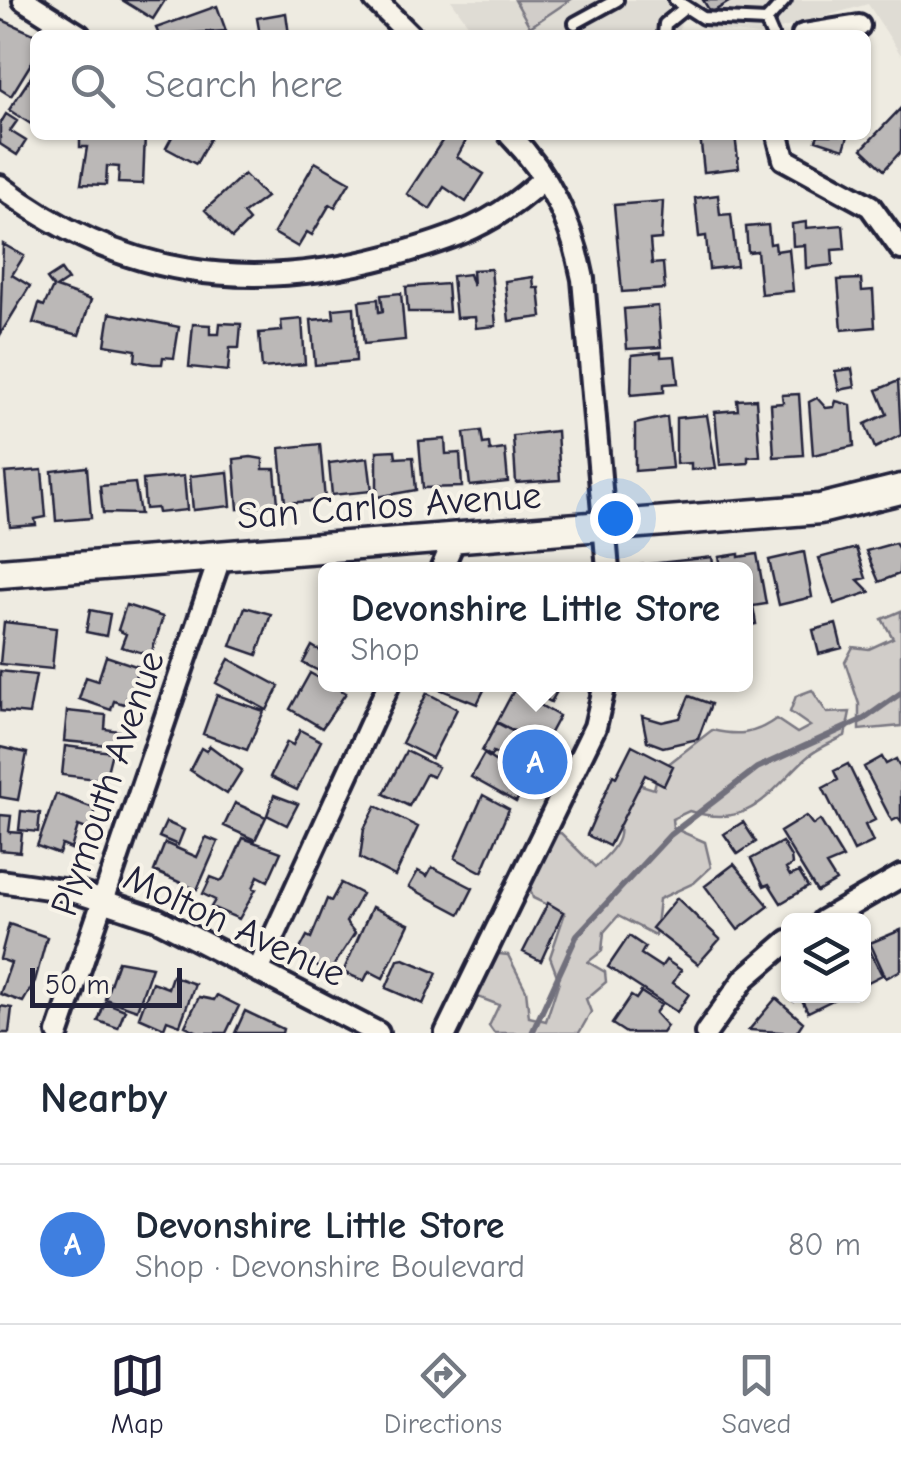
<!DOCTYPE html>
<meta charset="utf-8">
<style>
body{margin:0;font-family:"Comic Neue",sans-serif;background:#f6f6f7;color:#1f2937}
.controls{position:absolute;right:30px;bottom:30px;display:grid;overflow:hidden;border-radius:15px;box-shadow:0 2px 8px #0004}
.controls button{width:90px;height:90px;display:grid;place-items:center;padding:0;border:0;border-bottom:2px solid #e0e1e3;background:#fff;color:#1f2937;font:50px sans-serif}
.scale{position:absolute;left:30px;bottom:25px;width:152px;box-sizing:border-box;padding-left:10px;border:5px solid #22223b;border-top:0;font-size:28px;line-height:35px;white-space:nowrap;color:#22223b;-webkit-text-stroke:8px #f7f3e8;paint-order:stroke}
.you{position:absolute;left:615px;top:518px;width:35px;height:35px;margin:-25px;border:8px solid #fff;border-radius:50%;background:#1a73e8;box-shadow:0 0 0 15px #1a73e833}
.badge{display:grid;place-items:center;width:65px;height:65px;border-radius:50%;background:#22223b;color:#fff;font-size:32px;font-weight:700}
.pin{position:absolute;translate:-50% -50%;border:5px solid #fff;box-shadow:0 2px 10px #0006}
.popup{position:absolute;left:318px;top:562px;width:435px;height:130px;box-sizing:border-box;display:grid;place-content:center;border-radius:15px;background:#fff;filter:drop-shadow(0 2px 8px #0005);font-size:32px;white-space:nowrap;color:#747a83}
.popup b{font-size:38px;color:#1f2937}
.popup::after{content:'';position:absolute;left:50%;top:100%;margin-left:-20px;border:20px solid transparent;border-top-color:#fff}
.list{margin:0;padding:0;list-style:none}
h2{display:flex;justify-content:space-between;align-items:center;height:130px;margin:0;padding:0 40px;font-size:42px}
h2 small{font-size:32px;font-weight:400;color:#747a83}
.list li{display:grid;grid-template-columns:65px 1fr auto;gap:30px;align-items:center;box-sizing:border-box;height:160px;padding:0 40px;border-top:2px solid #e0e1e3}
.list b{display:block;font-size:38px;white-space:nowrap}
.list p{margin:0;font-size:32px;white-space:nowrap;color:#747a83}
.list em{font-size:32px;font-style:normal;color:#747a83}
.icon{flex:none;width:55px;height:55px;fill:none;stroke:currentColor;stroke-width:2;stroke-linecap:round;stroke-linejoin:round}
.map{position:relative;flex:none;width:901px;height:1033px;overflow:hidden}
.search{position:absolute;background:#fff;box-shadow:0 2px 8px #0004;left:30px;right:30px;top:30px;height:110px;display:flex;align-items:center;gap:25px;box-sizing:border-box;padding:0 35px;border-radius:15px;color:#747a83;font-size:38px}
.sheet{height:290px;background:#fff}
nav{display:flex;justify-content:space-around;align-items:center;box-sizing:border-box;height:140px;border-top:2px solid #e0e1e3;background:#fff;font-size:28px;color:#747a83}
nav a{display:grid;justify-items:center;gap:5px}
nav .on{color:#22223b}
.map>svg:first-child{display:block}
</style>
<div class="map">
<svg width="901" height="1033" viewBox="0 0 901 1033">
<rect width="100%" height="100%" fill="#eeebe1"/>
<filter id="ink" filterUnits="userSpaceOnUse"><feTurbulence type="fractalNoise" baseFrequency=".01" numOctaves="2"/><feDisplacementMap in="SourceGraphic" scale="20" xChannelSelector="R" yChannelSelector="G"/><feConvolveMatrix kernelMatrix="1 2 1 2 8 2 1 2 1" color-interpolation-filters="sRGB"/></filter>
<g filter="url(#ink)">
<path fill="#dfdcd4" d="M451,0H901V55L868,4L759,35L708,29L684,17L676,35H476Z"/>
<path fill="#d1cdc9" stroke="#7a7882" stroke-width="2.5" d="M515,0H570L530,27Z
M901,611V726L859,730V704L845,662L853,647L869,649L893,638L882,619Z
M812,690L827,713L850,712L845,736C831,743 815,749 804,760C765,797 749,829 689,811L672,819L673,828L705,842L711,867L694,883L659,899L655,935L618,916L604,932L602,951L588,962L605,972L606,982L586,999L591,1012L579,1033H494L489,1026L499,1005L478,997L475,980L490,953L508,955L526,990L529,1017L546,1021L559,981L550,957L565,913L533,898L528,883L536,836L561,833L595,867C620,844 626,835 613,801L622,779L654,789L658,772L712,730C737,736 754,735 776,719L797,733L810,726L790,712L796,696Z"/>
<g fill="none" stroke-linecap="round" stroke-linejoin="round">
<path stroke="#716f7b" stroke-width="6" d="M532,1033L577,935L670,835L757,768L864,719L901,693"/>
</g>
<path fill="#bbb8b7" stroke="#22223b" stroke-width="2.5" d="M122,0H165L153,19Z
M703,0H732L711,13Z
M217,6L226,31L159,35L156,28Z
M286,13L289,35H260L257,18Z
M0,19L36,35L35,57L11,96L0,89Z
M35,71V124L34,126L9,110Z
M901,108V151L884,170L862,149Z
M6,114L17,121L10,131L26,141L17,155L0,144V124Z
M80,135H145L143,184L118,183L119,167L107,166L106,185L81,184L87,147H80Z
M173,135H212L196,164L166,148Z
M446,135H469L457,157L484,174L466,202L444,187L430,209L407,194Z
M700,135H735L739,168L704,172Z
M818,135H846L848,136L844,149L816,140Z
M315,162L350,182L335,207L330,204L312,235L307,232L298,247L274,233Z
M244,174L266,197L243,214L249,221L232,238L205,210Z
M718,195L720,215L731,214L737,266L709,269L706,236L699,237L695,198Z
M663,201L661,239L650,240L652,264L663,263L665,289L622,292L614,205Z
M806,222V228L843,225L845,249L832,250L833,265L806,268L805,245L793,246L792,224Z
M768,225L770,244L775,243L776,251L789,249L793,291L761,294L757,251L748,252L746,227Z
M3,244L24,256L12,275L30,286L0,335Z
M491,269L496,326L476,328L475,317L456,318L452,276L469,274L473,286L472,270Z
M61,270L68,280L56,288L91,300L79,335L33,323L39,304L44,306L53,287L47,279Z
M533,277L534,288H539L542,317L509,321L505,281Z
M861,279L862,291L873,290L875,327L842,330L838,280Z
M447,284L449,312H408L406,287Z
M401,293L405,340L364,344L359,301L378,299L379,312L383,311L381,295Z
M658,306L661,347L627,349L624,309Z
M354,307L356,361L315,365L311,320L334,318L333,309Z
M110,313L179,327L174,358L163,357L162,364H153L135,361L136,350L105,345Z
M302,319L305,364L262,368L259,333L282,331L281,321Z
M220,323L241,324L239,348H230L228,371L189,367L193,324L210,325V334H219Z
M661,352V357L675,356L678,383L664,384V392L631,395L632,355Z
M852,369L855,387L839,390L835,371Z
M898,381L901,435L875,448L865,424L887,414L877,390Z
M799,394L803,455L774,457L771,404L783,403L782,395Z
M817,398L826,408L834,407L836,401L851,405L854,446L813,455L809,402Z
M756,399L760,456L748,457V463L720,465L715,412L738,410L737,400Z
M707,415L716,468L691,470V463L676,464V418Z
M667,417L672,468L635,471V424Z
M481,431L483,444L489,443L490,451L505,449L508,482L470,486L464,433Z
M557,431L560,480L516,483L513,436Z
M445,439L446,454L460,453L462,487L423,488L419,441Z
M320,444L325,500L285,503L280,448Z
M395,450L396,458L413,457L416,490L377,497V451Z
M251,457L263,459V469H275L278,504L238,509L234,459Z
M368,458L372,491L332,495L329,463Z
M87,467L91,518L56,521L52,471Z
M42,470L46,517L35,519L36,525L10,527L5,473Z
M228,472L231,506L193,510L190,476Z
M184,476L187,510L158,513L157,508L145,509L143,480Z
M135,483L140,514L103,513L100,486Z
M895,543L901,552L899,574L879,582L866,551Z
M856,548L866,578L858,580L870,592L834,604L819,558Z
M804,552L812,597L779,605L769,560Z
M739,554V557L757,554L766,604L753,606L756,624L745,626V570H722L719,557Z
M712,557L714,570H640V565Z
M126,605L163,617L151,655L121,647L126,634L118,630Z
M245,607L271,614L257,655L231,646Z
M90,610L110,614L106,636L86,632Z
M4,622L56,628L52,669L0,664Z
M836,624L842,648L819,654L813,630Z
M312,646L322,652L325,647V674L303,663Z
M106,656L139,667L124,704L114,701L111,710L79,699L86,677L98,681Z
M229,659L279,686L267,710L216,683Z
M0,671L36,675L29,714L0,711Z
M310,673L346,693L322,728L290,709Z
M487,684L477,704L429,685V684Z
M518,684H561L551,702Z
M514,690L559,716L543,746L497,722Z
M427,693L457,709L432,758L402,743Z
M217,695L264,711L247,750L203,734Z
M689,696L711,704L698,739L663,747L647,741L642,716L662,722L680,718Z
M67,711L106,715L105,729L119,731L118,746L64,741Z
M497,723L539,745L535,751L547,757L537,775L493,752L491,756L482,751Z
M300,730L321,741L297,790L270,777L287,742L293,745Z
M632,745L673,766L664,785L645,775L609,846L587,835L613,775L616,777Z
M65,746L112,752L105,780L62,775Z
M210,746L242,770L227,794L190,770L201,748L206,751Z
M0,747L27,753L18,800L0,797Z
M406,751L438,767L433,777L426,774L409,806L384,794Z
M484,754L527,782L516,802L471,777Z
M882,757L886,764L896,759L901,769V822L898,818L892,821L864,767Z
M848,764L875,820L865,825L873,842L854,851L823,788L838,780L834,771Z
M56,794L96,809L89,830L78,826L71,849L62,845L59,854L37,846Z
M274,795L298,804L287,825L267,815Z
M483,795L509,809L482,872L455,858Z
M235,803L266,817L255,840L224,826Z
M376,806L418,827L395,876L360,858L364,829Z
M21,811L40,813L38,832L19,830Z
M0,815L11,816L9,832L22,833L20,852L0,850Z
M806,816L813,825L820,820L843,858L826,865L836,881L817,892L780,832Z
M166,822L184,830L178,845L159,837Z
M743,822L756,842L738,854L724,834Z
M206,837L218,842L197,890L154,871L165,843L197,857Z
M243,838L281,852L268,881L258,876L253,888L256,889L239,919L211,907L215,900L203,894L211,877L221,881L226,875Z
M782,842L791,857L792,865L786,869L790,876L799,872L808,887L781,903L769,884L764,886L751,859Z
M734,864L769,906L738,930L705,886Z
M432,867L473,888L460,914L409,887L418,871L427,876Z
M341,883L362,894L346,922L355,933L329,973L297,955L307,936L311,938L327,899L331,901Z
M677,898L720,939L698,964L652,928Z
M548,903L563,912L541,961L523,952Z
M372,907L409,924L383,978L369,971L364,981L343,972Z
M9,924L47,937L35,981L23,1002L0,994L11,963L0,959Z
M901,930V970L886,978L870,943Z
M629,936L645,947L641,954L661,967L666,960L681,970L673,983L689,994L677,1012L608,967Z
M867,945L882,975L864,984V947Z
M404,959L437,973L423,1004L386,988L398,960Z
M118,961L152,967L137,1010L105,999Z
M172,976L195,984L180,1025L167,1020L164,1028L139,1017L152,982L168,988Z
M641,992L661,1005L655,1013L667,1026L662,1033H626L612,1024L631,996L636,999Z
M217,995L239,1006L226,1033H200L185,1026L199,997L214,1000Z
M792,996H841L808,1012L801,998L794,1001Z
M776,998L803,1022L796,1033L749,1030Z
M105,1002L125,1010L118,1028L98,1021Z
M0,1006L12,1008L9,1033H0Z
M245,1011L283,1029L282,1033H235Z"/>
<g fill="none" stroke-linecap="round" stroke-linejoin="round">
<g stroke="#22223b" stroke-width="18">
<path id="lane" d="M675,0L703,18L766,21L772,35
M766,21L785,0
M575,23L617,0
M664,35L665,24L686,7"/>
</g>
<g stroke="#22223b" stroke-width="28">
<path id="street" d="M24,0L79,35
M375,0L410,35
M803,35L859,26
M510,135C550,176 572,223 583,279L608,570
M778,135L784,159L870,206L901,249
M0,186C119,277 247,294 390,256C453,239 496,224 544,178
M441,570L455,538
M0,881L76,892L157,919L378,1033
M823,921L901,876
M258,971L389,684
M58,1033L221,555
M446,1033L595,727L605,684
M706,1033L745,978L788,941"/>
</g>
<g stroke="#22223b" stroke-width="35">
<path id="secondary" d="M0,573L820,509L901,489"/>
</g>
<use href="#lane" stroke="#f7f3e8" stroke-width="10"/>
<use href="#street" stroke="#f7f3e8" stroke-width="20"/>
<use href="#secondary" stroke="#f7f3e8" stroke-width="28"/>
</g>
</g>
<g text-anchor="middle" stroke-width="8" stroke-linejoin="round" paint-order="stroke">
<g font-size="38" fill="#22223b" stroke="#f7f3e8">
<text transform="translate(389 505) rotate(-4)" y="13">San Carlos Avenue</text>
<text transform="translate(107 783) rotate(-71)" y="13">Plymouth Avenue</text>
<text transform="translate(235 925) rotate(25)" y="13">Molton Avenue</text>
</g>
</g>
</svg>
<div class="controls">
<button><svg class="icon" aria-label="layers" viewBox="0 0 24 24"><path d="M12 4l9 5-9 5-9-5zM3 14l9 5 9-5"/></svg></button>
</div>
<div class="scale">50 m</div>
<div class="you"></div>
<div class="pin badge" style="left:535px;top:762px;background:#3f7fe0">A</div>
<div class="popup"><b>Devonshire Little Store</b>Shop</div>
<div class="search"><svg class="icon" aria-label="search" viewBox="0 0 24 24"><circle cx="10" cy="10" r="6"/><path d="M15 15l6 6"/></svg>Search here</div>
</div>
<section class="sheet">
<h2>Nearby<small></small></h2>
<ul class="list">
<li><span class="badge" style="background:#3f7fe0">A</span><div><b>Devonshire Little Store</b><p>Shop · Devonshire Boulevard</p></div><em>80 m</em></li>
</ul>
</section>
<nav>
<a class="on"><svg class="icon" aria-label="map" viewBox="0 0 24 24"><path d="M3 6l6-2 6 2 6-2v14l-6 2-6-2-6 2zM9 4v14M15 6v14"/></svg>Map</a>
<a><svg class="icon" aria-label="directions" viewBox="0 0 24 24"><path d="M12 3l9 9-9 9-9-9zM9 14v-3h6M13 9l2 2-2 2"/></svg>Directions</a>
<a><svg class="icon" aria-label="saved" viewBox="0 0 24 24"><path d="M7 4h10v16l-5-4-5 4z"/></svg>Saved</a>
</nav>
